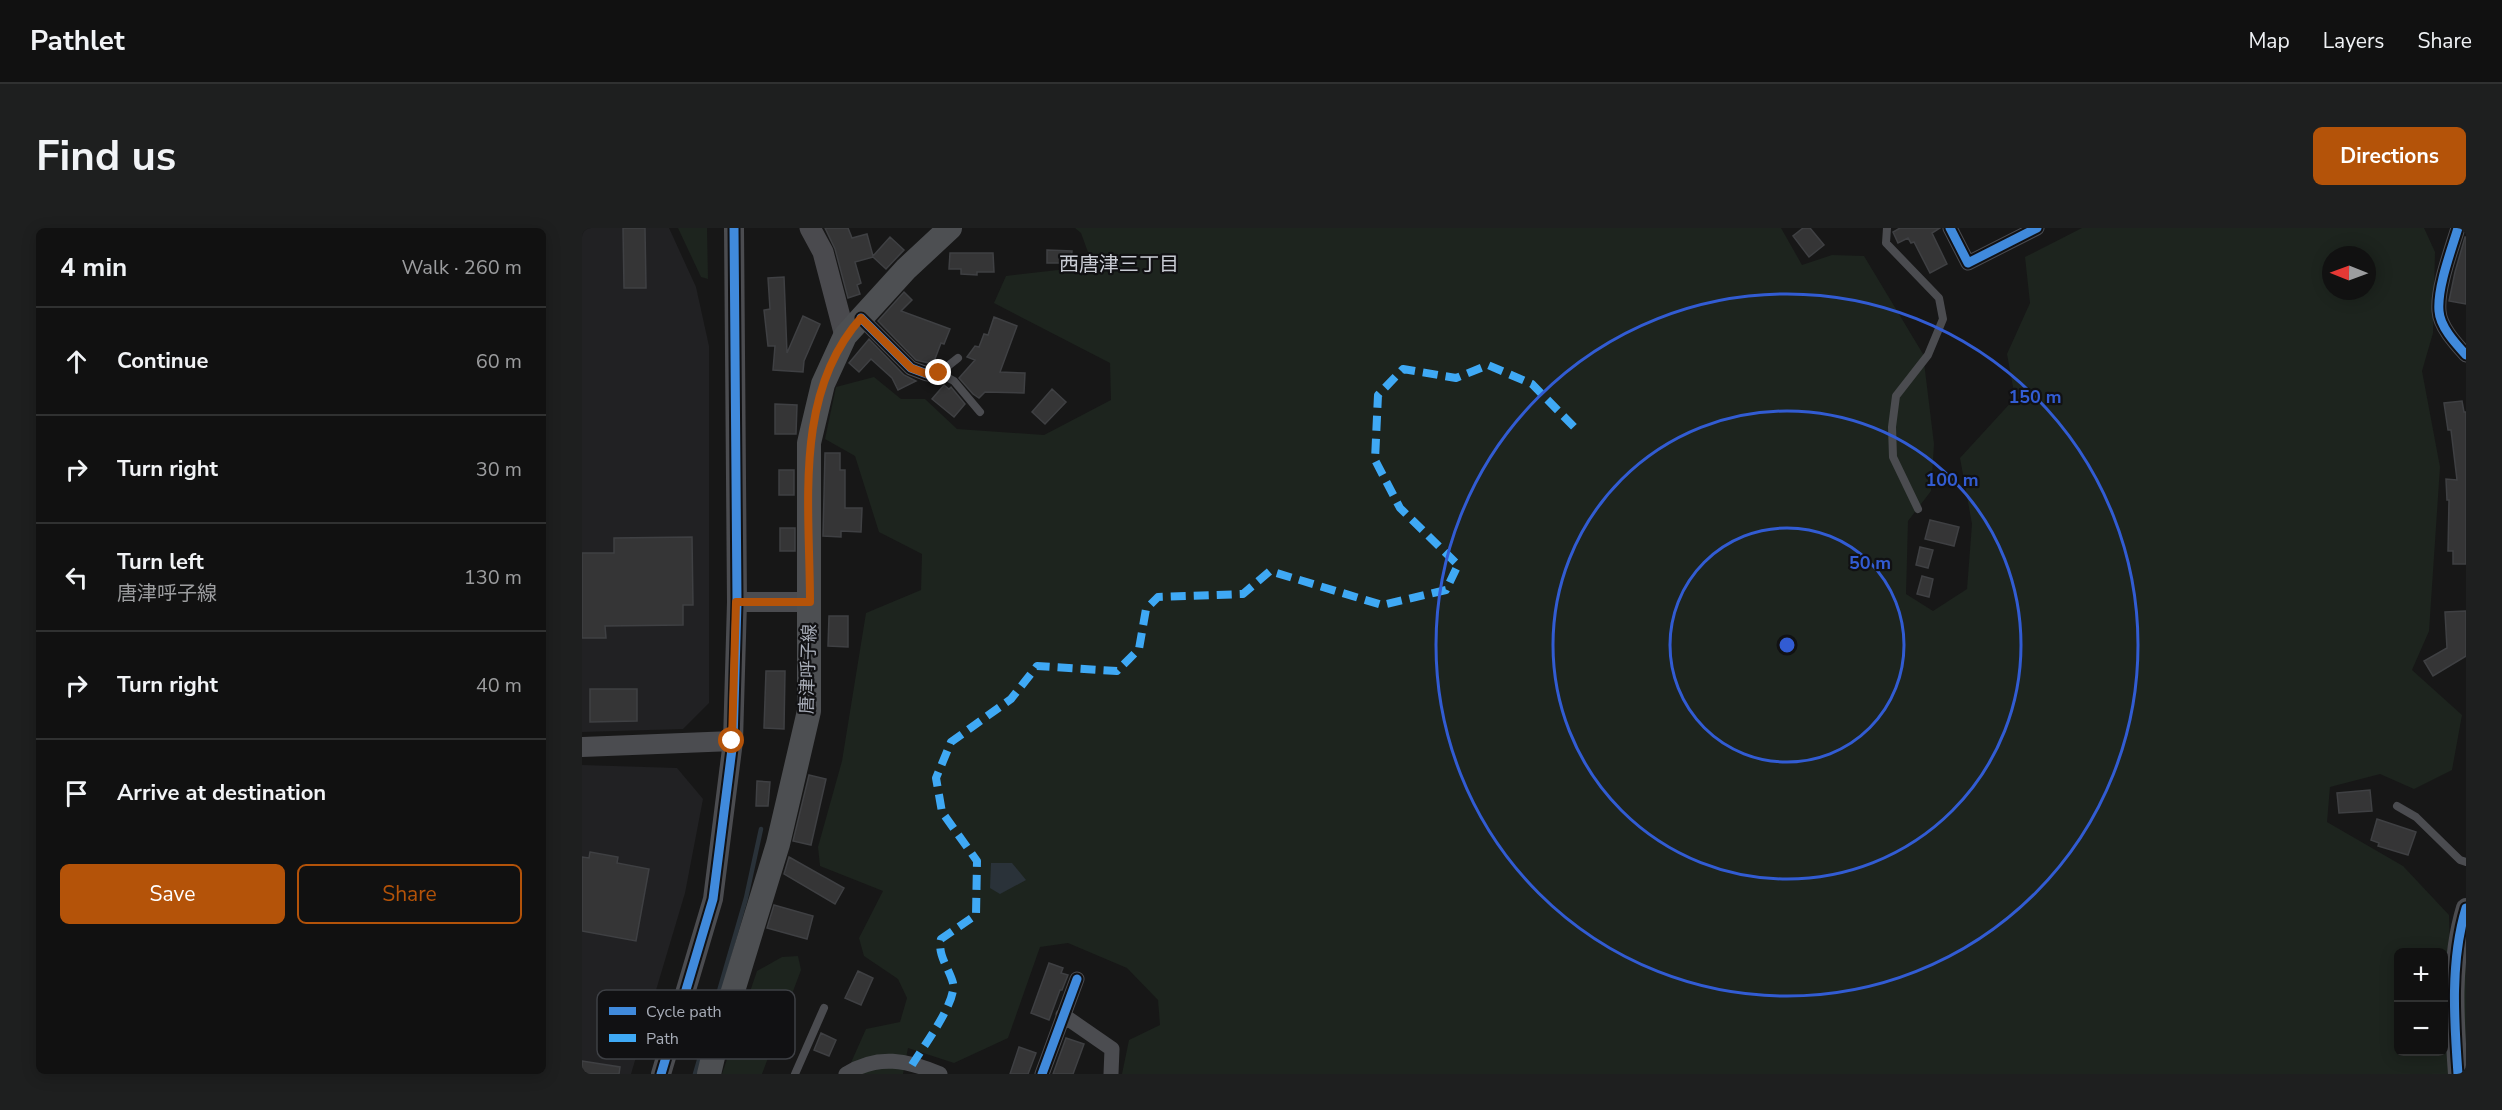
<!DOCTYPE html>
<meta charset="utf-8">
<style>
body{margin:0;font-family:"Nunito Sans","Noto Sans JP",sans-serif;background:#1e1f1f;color:#f1f3f6}
.controls{position:absolute;right:18px;bottom:18px;display:grid;overflow:hidden;border-radius:9px;box-shadow:0 3px 15px #0003}
.controls button{width:54px;height:54px;display:grid;place-items:center;padding:0;border:0;border-bottom:2px solid #303131;background:#111;color:#f1f3f6;font:30px sans-serif}
.compass{position:absolute;left:1740px;top:18px;width:54px;height:54px;border-radius:50%;background:#111;box-shadow:0 3px 15px #0003;rotate:271deg}
.stop{position:absolute;width:18px;height:18px;margin:-14px;border:4px solid #b45309;border-radius:50%;background:#fff}
.stop.end{background:#b45309;border-color:#fff;box-shadow:0 2px 6px #0008}
.list{margin:0;padding:0;list-style:none}
h2{display:flex;justify-content:space-between;align-items:center;height:78px;margin:0;padding:0 24px;font-size:26px}
h2 small{font-size:20px;font-weight:400;color:#9c9d9f}
.list li{display:grid;grid-template-columns:39px 1fr auto;gap:18px;align-items:center;box-sizing:border-box;height:108px;padding:0 24px;border-top:2px solid #303131}
.list b{display:block;font-size:22px;white-space:nowrap}
.list p{margin:0;font-size:20px;white-space:nowrap;color:#9c9d9f}
.list em{font-size:20px;font-style:normal;color:#9c9d9f}
.actions{display:flex;gap:12px;padding:18px 24px}
.actions a{flex:1;padding:14px 0;border:2px solid #b45309;border-radius:9px;text-align:center;font-size:21px;color:#b45309}
.actions .main{background:#b45309;color:#fff}
.icon{flex:none;width:33px;height:33px;fill:none;stroke:currentColor;stroke-width:2;stroke-linecap:round;stroke-linejoin:round}
.map{position:relative;flex:none;width:1884px;height:846px;overflow:hidden;border-radius:9px}
header{display:flex;align-items:center;gap:36px;box-sizing:border-box;height:84px;padding:0 30px;background:#111;border-bottom:2px solid #303131}
header strong{font-size:28px}
nav{display:flex;gap:33px;margin-inline-start:auto;font-size:21px}
.intro{display:flex;align-items:center;justify-content:space-between;box-sizing:border-box;height:144px;padding:0 36px}
h1{margin:0;font-size:42px}
.button{padding:15px 27px;border-radius:9px;background:#b45309;color:#fff;font-size:21px;font-weight:700}
main{display:flex;gap:36px;padding:0 36px}
aside{flex:1;background:#111;border-radius:9px;box-shadow:0 3px 15px #0003}
.map>svg:first-child{display:block}
</style>
<header>
<strong>Pathlet</strong>
<nav><a>Map</a><a>Layers</a><a>Share</a></nav>
</header>
<div class="intro"><h1>Find us</h1><a class="button">Directions</a></div>
<main>
<aside>
<h2>4 min<small>Walk · 260 m</small></h2>
<ul class="list">
<li><svg class="icon" aria-label="ahead" viewBox="0 0 24 24"><path d="M12 20V5M6 11l6-6 6 6"/></svg><div><b>Continue</b></div><em>60 m</em></li>
<li><svg class="icon" aria-label="right" viewBox="0 0 24 24"><path d="M7 20v-9h11M14 6l5 5-5 5"/></svg><div><b>Turn right</b></div><em>30 m</em></li>
<li><svg class="icon" aria-label="left" viewBox="0 0 24 24"><path d="M17 20v-9H6M10 6l-5 5 5 5"/></svg><div><b>Turn left</b><p>唐津呼子線</p></div><em>130 m</em></li>
<li><svg class="icon" aria-label="right" viewBox="0 0 24 24"><path d="M7 20v-9h11M14 6l5 5-5 5"/></svg><div><b>Turn right</b></div><em>40 m</em></li>
<li><svg class="icon" aria-label="arrive" viewBox="0 0 24 24"><path d="M6 21V4h12l-3 4 3 4H6"/></svg><div><b>Arrive at destination</b></div></li>
</ul>
<div class="actions"><a class="main">Save</a><a>Share</a></div>
</aside>
<div class="map">
<svg width="1884" height="846" viewBox="0 0 1884 846">
<rect width="100%" height="100%" fill="#171717"/>
<path fill="#212123" d="M0,0H87L114,59L127,118V475L101,501L0,504Z
M0,537L95,540L121,571L103,665L49,846H0Z"/>
<path fill="#1d241e" fill-rule="evenodd" d="M96,0H125L126,51L119,49Z
M493,0H1199L1220,37L1250,27L1282,28L1341,126L1352,216L1349,263L1326,293L1324,366L1351,383L1385,361L1390,296L1378,230L1433,170L1425,126L1448,75L1443,29L1500,0H1842L1853,24L1851,105L1840,143L1858,239L1847,403L1830,442L1880,487L1870,542L1832,561L1798,546L1748,559L1745,594L1821,638L1867,687L1868,722H1884V846H540L547,812L578,797L576,772L545,740L486,715L458,719L426,810L372,835L326,820L321,846H264L284,801L318,794L325,770L316,751L282,728L277,710L301,663L238,638L236,619L260,533L284,385L339,362L340,326L297,304L273,228L243,211L254,159L292,149L319,171H343L375,201L462,207L529,172L528,135L412,75L424,48L511,38L499,5ZM1749,27H1785V63H1749ZM1816,724H1862V824H1816Z
M216,728L219,742L180,846H140L175,743L200,729Z"/>
<path fill="#2a3239" d="M409,635H430L444,652L418,666L408,660Z"/>
<g fill="none" stroke-linecap="round" stroke-linejoin="round">
<path stroke="#2a3239" stroke-width="4.5" d="M113,846L164,670L179,601"/>
</g>
<path fill="#353536" stroke="#3f4043" stroke-width="1.5" d="M41,0H63L64,60H42Z
M243,0H266L270,10L285,6L291,28L308,9L322,22L304,41L291,29L273,34L279,55L275,57L278,66L266,70L253,21Z
M1221,0H1228L1242,17L1227,29L1211,8Z
M1318,0H1358L1350,5L1365,36L1348,45L1332,14L1329,15L1326,10L1316,15L1311,4Z
M1883,9H1884V76L1867,73L1873,44Z
M465,22L490,23L489,35H465Z
M368,25H411L412,44H395V47L379,46V41H367Z
M202,49L205,125L221,88L238,96L222,133L221,144L191,142L193,118H186L182,82L188,81L186,50Z
M322,64L330,72L319,83L368,101L362,116L359,115L351,136L334,132L296,93Z
M412,89L435,98L418,144L443,145L442,165L403,164L397,170L391,166L377,150L393,132L385,129L393,118L397,119L402,106L406,107Z
M287,111L322,147L334,153L316,162L310,150L289,131L277,144L267,135Z
M362,157L367,161L369,159L383,176L372,189L350,171Z
M470,161L484,174L463,196L450,184Z
M1880,173L1882,184H1884V336H1871V323H1866L1867,272H1865L1864,251L1875,252L1869,202H1866L1862,175Z
M193,176L215,177L214,206H193Z
M243,225H258V242H263V280H280L279,304L259,303V309L241,308Z
M197,242H212V267H197Z
M1348,292L1377,299L1372,318L1343,311Z
M198,300H213V323H198Z
M110,309L111,377H101V397L23,398L24,410H0V325H32V310Z
M1338,319L1351,322L1346,340L1334,337Z
M1340,348L1351,351L1347,369L1335,366Z
M1884,383V428L1851,448L1842,433L1865,420L1863,384Z
M247,388H266V419L246,418Z
M184,443H203L202,501L182,500Z
M8,461H55V493L8,494Z
M227,547L244,551L229,617L211,613Z
M175,553L188,554L186,578H174Z
M1788,562L1790,583L1757,585L1755,565Z
M1795,591L1834,604L1826,627L1796,618L1797,615L1789,612Z
M8,624L36,629L35,635L67,641L54,713L0,703V629L7,630Z
M207,629L262,660L253,676L202,646Z
M192,677L231,688L225,711L185,700Z
M467,735L481,740L479,745L486,747L480,762H478L467,792L449,785Z
M276,743L291,750L279,777L263,770Z
M239,805L254,812L247,828L232,822Z
M484,810L502,816L491,846H471Z
M437,819L454,825L446,846H428Z
M0,833L38,839L37,846H0Z"/>
<g fill="none" stroke-linecap="round" stroke-linejoin="round">
<path stroke="#4b4c50" stroke-width="8" d="M1305,0L1304,15L1357,70L1361,91L1346,127L1314,168L1310,199L1311,229L1336,281
M376,130L357,145L372,153L398,184
M1815,578L1834,589L1878,632L1884,634
M213,846L242,780"/>
<path stroke="#4b4c50" stroke-width="15" d="M1368,0L1386,35L1455,0
M1876,0C1869,23 1855,60 1857,83C1858,99 1874,116 1884,127
M279,90L329,140L345,146L357,145
M481,787L530,821L529,846
M264,846C296,826 325,832 358,846
M460,846L495,751"/>
<path stroke="#4b4c50" stroke-width="20" d="M155,374H228
M0,519L151,513
M79,846L131,671L151,513L155,374L152,0
M1876,846C1872,792 1868,733 1884,680"/>
<path stroke="#4a4a4e" stroke-width="21" d="M228,0L241,24L263,108"/>
<path stroke="#4d4f52" stroke-width="24" d="M127,846L132,825L196,616L227,483V215L241,156L263,108L324,41L368,0"/>
<path stroke="#3fa9f5" stroke-width="8" stroke-dasharray="15 8" stroke-linecap="butt" d="M330,837C341,819 375,774 371,755C367,740 355,727 359,711L394,687L395,633L360,584L354,550L369,514L429,471L455,438L535,443L557,421L564,381L576,369L661,366L688,343L800,377L864,362L876,337L818,280L793,232L796,167L821,141L874,150L906,137L950,156L997,204"/>
<g stroke="#111113" stroke-width="13">
<path id="cycleway" d="M1368,0L1386,35L1455,0
M1876,0C1869,23 1855,60 1857,83C1858,99 1874,116 1884,127
M279,90L329,140L345,146L357,145
M79,846L131,671L151,513L155,374L152,0
M460,846L495,751
M1876,846C1872,792 1868,733 1884,680"/>
</g>
<use href="#cycleway" stroke="#408adc" stroke-width="9"/>
</g>
<g fill="none" stroke-linecap="round" stroke-linejoin="round">
<path stroke="#b45309" stroke-width="8" d="M150,513L154,374H228C228,279 211,166 279,90L329,140L345,146L357,145"/>
</g>
<g fill="none" stroke="#325cd3" stroke-width="3">
<circle cx="1205" cy="417" r="117"/>
<circle cx="1205" cy="417" r="234"/>
<circle cx="1205" cy="417" r="351"/>
</g>
<g text-anchor="middle" stroke-width="4.5" stroke-linejoin="round" paint-order="stroke">
<g font-size="18" fill="#a8adb8" stroke="#111113">
<text transform="translate(226 441) rotate(-88)" y="6">唐津呼子線</text>
</g>
<g font-size="20" fill="#c9ccd4" stroke="#111113">
<text x="537" y="43">西唐津三丁目</text>
</g>
</g>
<rect x="15" y="762" width="198" height="69" rx="9" fill="#111113" stroke="#3e4045" stroke-width="1.5"/>
<rect x="27" y="779" width="27" height="8" fill="#408adc"/>
<rect x="27" y="806" width="27" height="8" fill="#3fa9f5"/>
<g font-size="16" fill="#a8adb8">
<text x="64" y="789">Cycle path</text>
<text x="64" y="816">Path</text>
</g>
<circle cx="1205" cy="417" r="9" fill="#325cd3" stroke="#111113" stroke-width="3"/>
<g font-size="18" text-anchor="middle" font-weight="bold" fill="#325cd3" stroke="#111113" stroke-width="4.5" stroke-linejoin="round" paint-order="stroke">
<text x="1453" y="175">150 m</text>
<text x="1370" y="258">100 m</text>
<text x="1288" y="341">50 m</text>
</g>
</svg>
<div class="controls">
<button>+</button>
<button>−</button>
</div>
<svg class="compass" viewBox="-18 -18 36 36"><path d="M0-13l5 13h-10z" fill="#e53935"/><path d="M0 13l5-13h-10z" fill="#9c9d9f"/></svg>
<div class="stop" style="left:150px;top:513px"></div>
<div class="stop end" style="left:357px;top:145px"></div>
</div>
</main>
